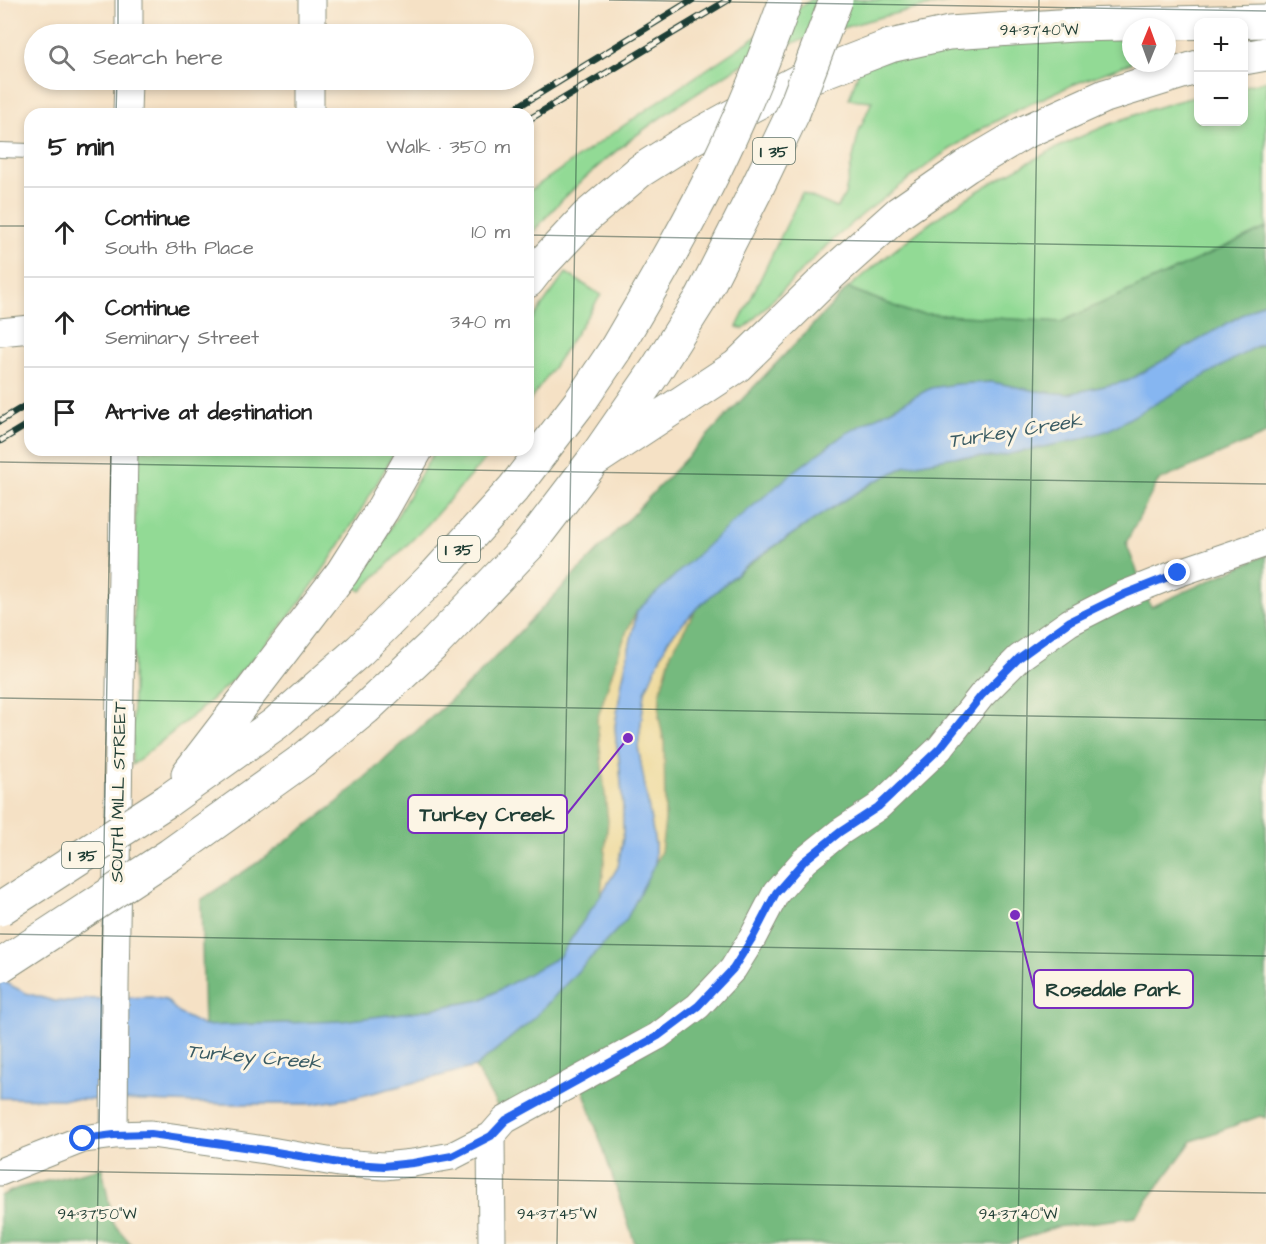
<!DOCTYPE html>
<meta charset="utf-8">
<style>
body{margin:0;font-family:"Architects Daughter",sans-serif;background:#f6f6f6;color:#222}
.controls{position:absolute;right:18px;top:18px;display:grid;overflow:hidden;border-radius:12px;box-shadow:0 3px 9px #0003}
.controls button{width:54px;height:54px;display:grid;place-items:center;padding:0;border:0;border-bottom:2px solid #e0e0e0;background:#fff;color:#222;font:30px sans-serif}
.compass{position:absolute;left:1122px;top:18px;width:54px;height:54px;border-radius:50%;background:#fff;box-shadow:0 3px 9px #0003;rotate:1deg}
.stop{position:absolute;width:18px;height:18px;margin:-14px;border:4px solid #2563eb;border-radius:50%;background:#fff}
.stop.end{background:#2563eb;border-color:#fff;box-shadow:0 2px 6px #0008}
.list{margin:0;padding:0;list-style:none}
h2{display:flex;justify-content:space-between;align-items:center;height:78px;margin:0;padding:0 24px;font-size:26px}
h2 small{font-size:20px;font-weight:400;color:#767676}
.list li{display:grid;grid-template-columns:39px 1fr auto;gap:18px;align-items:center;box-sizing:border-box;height:90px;padding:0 24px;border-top:2px solid #e0e0e0}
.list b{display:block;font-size:22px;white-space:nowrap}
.list p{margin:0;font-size:20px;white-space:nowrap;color:#767676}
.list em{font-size:20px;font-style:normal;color:#767676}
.icon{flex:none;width:33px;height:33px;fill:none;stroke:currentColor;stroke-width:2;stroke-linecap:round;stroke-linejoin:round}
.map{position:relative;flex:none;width:1266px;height:1244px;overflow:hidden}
.search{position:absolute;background:#fff;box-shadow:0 3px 9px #0003;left:24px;top:24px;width:510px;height:66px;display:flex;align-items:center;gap:15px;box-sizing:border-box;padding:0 21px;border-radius:33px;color:#767676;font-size:22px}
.panel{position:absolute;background:#fff;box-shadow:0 3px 9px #0003;left:24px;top:108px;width:510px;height:348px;border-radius:18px}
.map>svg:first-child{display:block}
</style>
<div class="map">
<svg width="1266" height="1244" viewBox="0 0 1266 1244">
<rect width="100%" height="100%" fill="#fcf5e5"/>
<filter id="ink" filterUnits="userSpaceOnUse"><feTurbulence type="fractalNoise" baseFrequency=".0167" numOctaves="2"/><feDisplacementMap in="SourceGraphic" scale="12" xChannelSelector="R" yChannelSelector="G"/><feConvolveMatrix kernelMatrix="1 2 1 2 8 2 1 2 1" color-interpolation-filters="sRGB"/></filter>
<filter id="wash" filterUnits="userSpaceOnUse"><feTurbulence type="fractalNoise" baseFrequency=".008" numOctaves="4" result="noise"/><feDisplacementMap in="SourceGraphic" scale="24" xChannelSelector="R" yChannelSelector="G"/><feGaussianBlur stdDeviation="1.35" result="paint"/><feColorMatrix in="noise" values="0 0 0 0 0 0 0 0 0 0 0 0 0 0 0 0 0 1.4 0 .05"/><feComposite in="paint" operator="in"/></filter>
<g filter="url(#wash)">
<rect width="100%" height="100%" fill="#f5e1c5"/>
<path fill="#92da95" stroke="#588c64" stroke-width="1.5" d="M811,0H964C916,7 870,19 823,34C802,40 779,46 759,56C740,65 722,77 704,89C639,129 577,178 528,238V192L662,99Z
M1131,37V63L1072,85L1019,109L983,128L941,155L863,214L827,245L744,329L737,327L802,193L837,208L845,194L859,131L872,101L849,99L860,67L940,46Z
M1266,81V228L1061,322L912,313L848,288C886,257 924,225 965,199C1037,154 1115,116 1198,96V122H1244V86Z
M566,273L601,295L549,374L528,403V325Z
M136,450H396C354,524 311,597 252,660C216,699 174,731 132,765Z
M435,450H493L428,524L361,591L354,586L381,544Z"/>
<path fill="#75ba7e" stroke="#4a7c59" stroke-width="1.5" d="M1266,228V301L1128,381L1068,394L1036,391L992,382L957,384L931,388L845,434L796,470L637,611L627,631L618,655L597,720L608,821L601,895L559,957L481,1000L419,1011L343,1021L204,1026L201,900L263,859L338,802L474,679L634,513L848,288L912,313L1061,322Z
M1266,343V434L1158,481L1126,543L1151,607L1266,555V1118L1260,1116L1192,1141L1135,1217L1056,1227L1008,1244H635L580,1080L505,1120L475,1067L532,1020L626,920L655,863L661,851L665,820L664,742L659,718L660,693L671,653L696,609L745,567L827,511L872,483L906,466L953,457H996Z
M102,1168L113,1223L131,1244H0V1196L18,1188Z"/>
<path fill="#eeda9e" stroke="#868c69" stroke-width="1.5" d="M696,609L671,653L660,693L659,718L664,742L665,820L661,851L655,863V844L638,747L645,691L668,640Z
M637,611L622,682L615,726L616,742L619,757L623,808V838L618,867L601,895L608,821L597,720L618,655L627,631Z"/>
<path fill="#86b6f1" stroke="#527a92" stroke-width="1.5" d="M1266,301V343L1257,346L1109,430L1081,439L996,457H953L906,466L872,483L827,511L745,566L696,609L668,640L645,692L638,747L655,844V863L626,920L532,1020L475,1067L353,1098L312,1104H227L115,1100L0,1098V980L26,993L54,1001L71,1002L87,999L151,997L166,1000L180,1014L204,1026L343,1021L419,1011L481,1000L559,957L601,895L618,867L623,838V808L619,757L616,742L615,726L622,682L637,611L717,536L796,470L845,434L931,388L957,384L992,382L1036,391L1068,394L1128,381Z"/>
</g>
<g filter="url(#ink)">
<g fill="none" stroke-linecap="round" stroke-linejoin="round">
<g stroke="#8a8f7c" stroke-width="16">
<path id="lane" d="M0,150L30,151"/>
</g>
<g stroke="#8a8f7c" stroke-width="29">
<path id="street" d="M129,34V0
M312,34V0
M127,114L128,80
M310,114V80
M0,332L30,329
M114,1135L115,986L124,450
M491,1136L492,1244
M0,1172L83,1139L114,1135L151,1134L265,1150L339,1163L384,1166L413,1163L452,1156L491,1136L505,1120L658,1036L698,1006L733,969L753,937L776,893L804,861L840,832L878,807L940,748L981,696L1019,658L1070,622L1125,594L1178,573L1266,543"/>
</g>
<g stroke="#8a8f7c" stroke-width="35">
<path id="highway" d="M1244,58L1266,54
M528,281L539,267L587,216L640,171L689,140L749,107L799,81L890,46L949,33L1074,25L1266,21
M593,461L737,366L831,274L899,213L967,166L1023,133L1105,96L1198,67
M304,759L366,708L434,644L528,546L593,461L656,370L702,297
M188,774L342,573L382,510L416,450
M167,801L275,724L360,650L436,574L514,488L580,402L615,350"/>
</g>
<use href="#lane" stroke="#fff" stroke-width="14"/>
<use href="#street" stroke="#fff" stroke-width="27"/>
<use href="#highway" stroke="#fff" stroke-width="33"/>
<g stroke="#1f3d34" stroke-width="7">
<path id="rail" d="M506,114L692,0
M528,120L728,0
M0,421L30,403
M0,441L30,423"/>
</g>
<use href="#rail" stroke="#fcf5e5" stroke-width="4.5" stroke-dasharray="14" stroke-linecap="butt"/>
<g stroke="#8a8f7c" stroke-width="35" stroke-linecap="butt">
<path id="highway-bridge" d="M702,297L756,190L793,113L836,0
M615,350C653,285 691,221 723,153C747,103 767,52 786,0
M0,909L167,801
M0,966L170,855L304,759"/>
</g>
<use href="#highway-bridge" stroke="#fff" stroke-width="33"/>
</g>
</g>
<g fill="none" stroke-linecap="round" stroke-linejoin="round" filter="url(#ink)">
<path stroke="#2563eb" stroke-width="8" d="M83,1139L114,1135L151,1134L265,1150L339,1163L384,1166L413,1163L452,1156L491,1136L506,1120L658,1036L698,1006L733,969L753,937L776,893L804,861L840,832L878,807L940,748L981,696L1019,658L1070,621L1125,594L1178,573"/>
</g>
<path fill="none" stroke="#1f3d34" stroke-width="1.5" stroke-opacity="0.45" d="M609,0L1266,11M118,34V0M116,114L117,80M0,226H30M528,235L1266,248M0,462L1266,484M0,698L1266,720M0,934L1266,956M0,1170L1266,1193M97,1244L111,450M557,1244L579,0M1018,1244L1039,0"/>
<g text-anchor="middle" stroke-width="6" stroke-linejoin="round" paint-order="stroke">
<g fill="#fcf5e5" stroke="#617469" stroke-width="1.5">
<rect x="753" y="138" width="42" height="26" rx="4.5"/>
<rect x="438" y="536" width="42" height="26" rx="4.5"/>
<rect x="62" y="842" width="42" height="26" rx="4.5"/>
</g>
<g font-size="16" font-weight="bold" fill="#1f3d34">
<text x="774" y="157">I 35</text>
<text x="459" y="555">I 35</text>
<text x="83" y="861">I 35</text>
</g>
<g font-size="18" fill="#1f3d34" stroke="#fcf5e5">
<text transform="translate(118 792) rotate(-89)" y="6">SOUTH MILL STREET</text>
</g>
<g font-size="20" font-style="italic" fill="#395b63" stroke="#fcf5e5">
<text transform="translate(1015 430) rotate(-9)" y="7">Turkey Creek</text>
<text transform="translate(254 1056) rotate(5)" y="7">Turkey Creek</text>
</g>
</g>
<g font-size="15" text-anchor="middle" fill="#1f3d34" stroke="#fcf5e5" stroke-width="6" stroke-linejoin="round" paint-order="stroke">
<text x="1039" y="35">94°37'40"W</text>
<text x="97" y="1219">94°37'50"W</text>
<text x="557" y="1219">94°37'45"W</text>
<text x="1018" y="1219">94°37'40"W</text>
</g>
<path fill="none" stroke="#7b2cbf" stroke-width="2" d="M628 738L567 814M1015 915L1034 989"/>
<g fill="#7b2cbf" stroke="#fcf5e5" stroke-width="2">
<circle cx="628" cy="738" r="6"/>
<circle cx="1015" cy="915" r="6"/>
</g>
<g fill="#fcf5e5" stroke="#7b2cbf" stroke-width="2">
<rect x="408" y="795" width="159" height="38" rx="6"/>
<rect x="1034" y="970" width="159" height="38" rx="6"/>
</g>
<g font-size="20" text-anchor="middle" font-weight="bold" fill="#1f3d34">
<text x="487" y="821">Turkey Creek</text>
<text x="1113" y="996">Rosedale Park</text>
</g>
</svg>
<div class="controls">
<button>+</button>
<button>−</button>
</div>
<svg class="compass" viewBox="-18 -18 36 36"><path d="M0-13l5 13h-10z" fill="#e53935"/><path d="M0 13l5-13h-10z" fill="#767676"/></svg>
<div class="stop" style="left:83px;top:1139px"></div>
<div class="stop end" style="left:1178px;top:573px"></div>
<div class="search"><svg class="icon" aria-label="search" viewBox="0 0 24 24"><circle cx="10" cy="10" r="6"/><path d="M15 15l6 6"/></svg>Search here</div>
<section class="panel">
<h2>5 min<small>Walk · 350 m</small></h2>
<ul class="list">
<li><svg class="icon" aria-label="ahead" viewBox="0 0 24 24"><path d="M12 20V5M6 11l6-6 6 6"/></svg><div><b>Continue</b><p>South 8th Place</p></div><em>10 m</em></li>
<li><svg class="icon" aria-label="ahead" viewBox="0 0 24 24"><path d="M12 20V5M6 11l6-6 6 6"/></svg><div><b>Continue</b><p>Seminary Street</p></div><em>340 m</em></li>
<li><svg class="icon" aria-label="arrive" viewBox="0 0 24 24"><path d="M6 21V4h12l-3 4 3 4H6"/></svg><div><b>Arrive at destination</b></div></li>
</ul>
</section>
</div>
